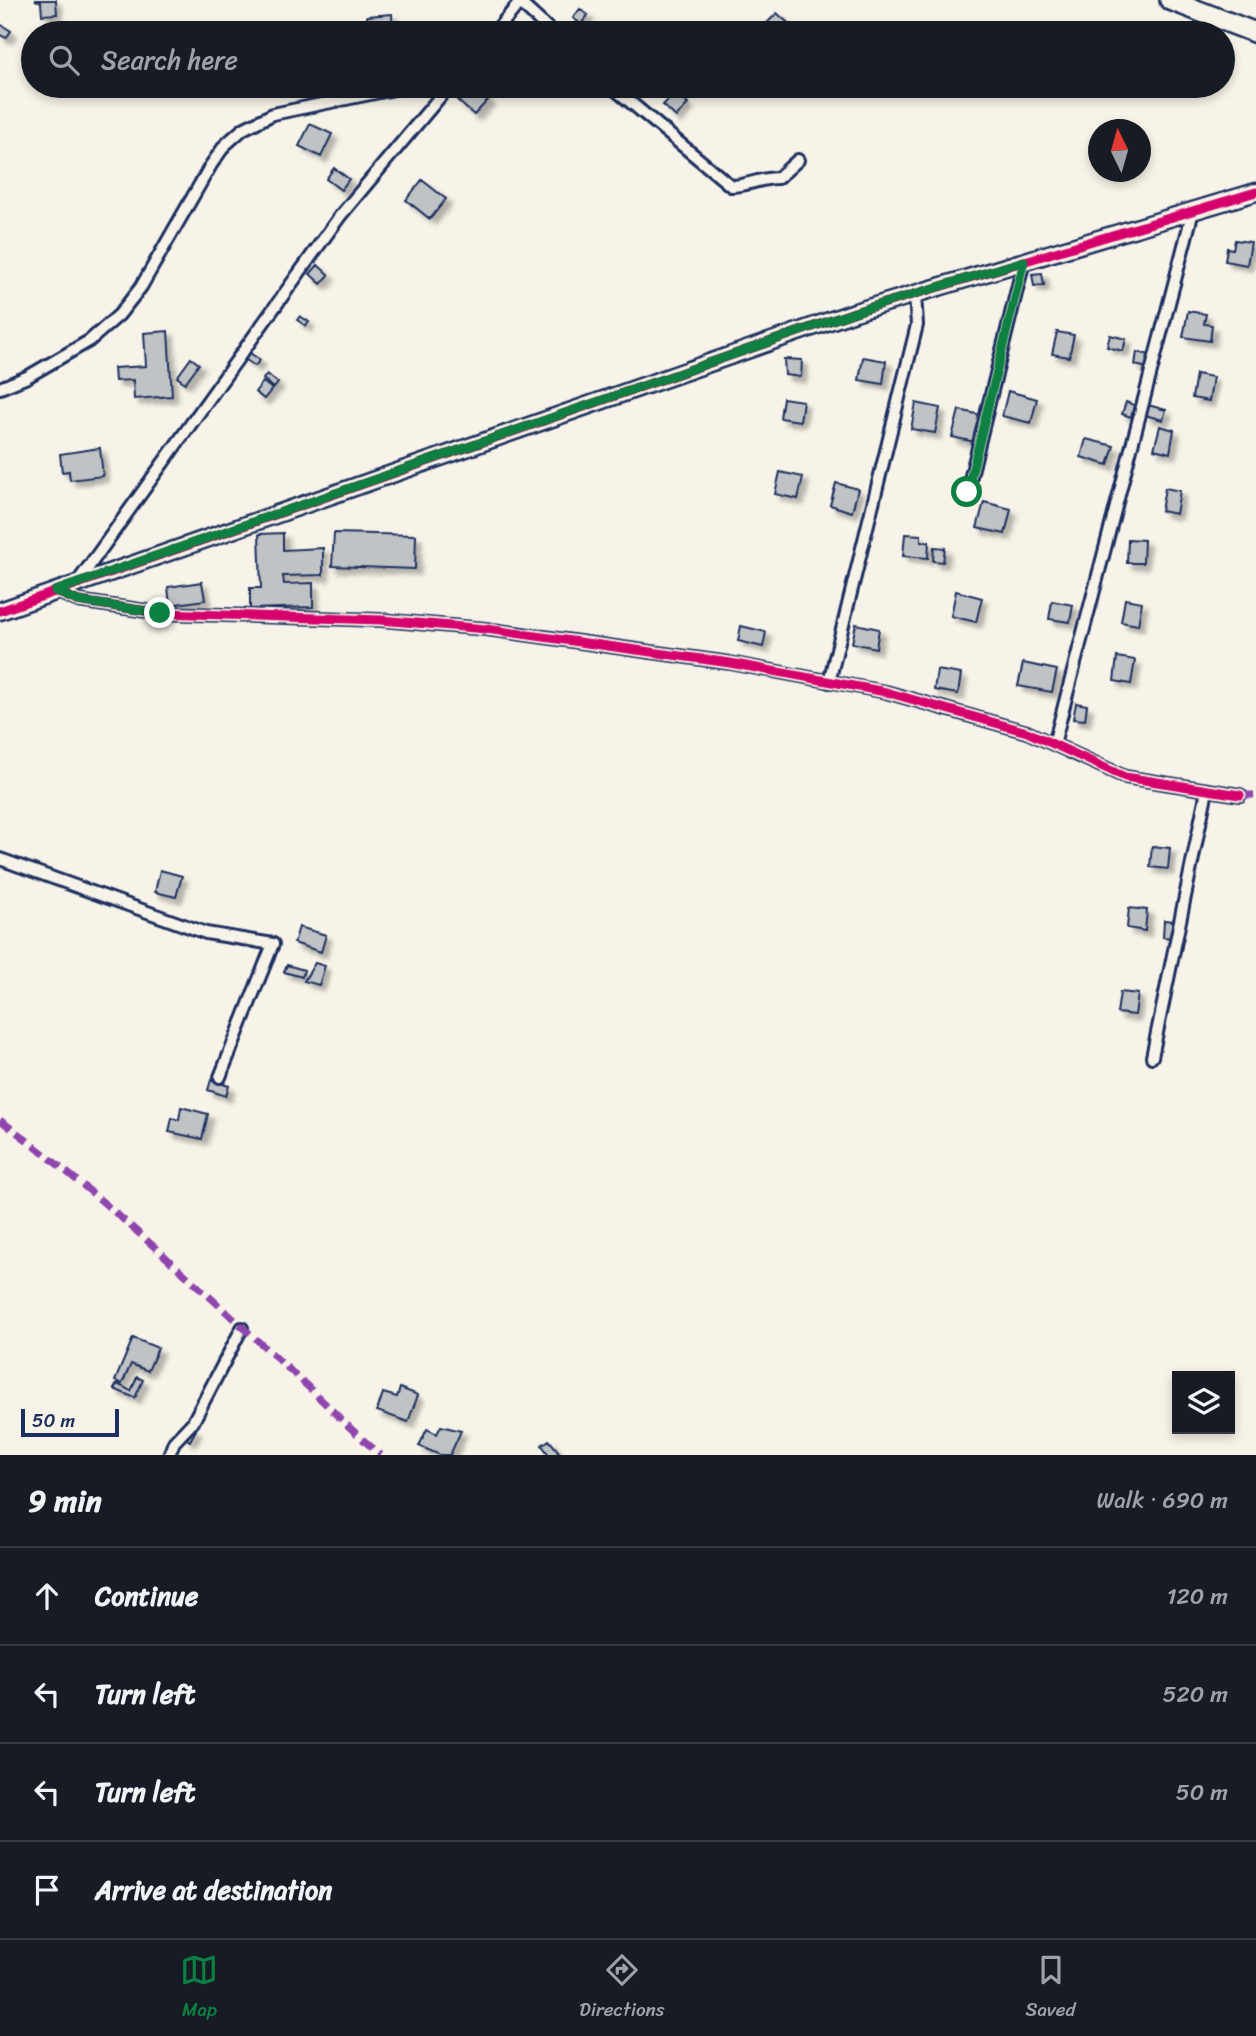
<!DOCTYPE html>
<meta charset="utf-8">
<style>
body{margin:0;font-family:Sriracha,sans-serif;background:#20242c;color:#f1f3f6}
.controls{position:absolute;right:21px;bottom:21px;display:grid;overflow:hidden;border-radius:0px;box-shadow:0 4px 10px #0003}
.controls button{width:63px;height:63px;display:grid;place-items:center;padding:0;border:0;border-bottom:2px solid #363941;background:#171b24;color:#f1f3f6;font:35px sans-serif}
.compass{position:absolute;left:1088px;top:119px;width:63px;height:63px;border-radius:50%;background:#171b24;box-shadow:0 4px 10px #0003;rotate:355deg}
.scale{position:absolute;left:21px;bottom:18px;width:98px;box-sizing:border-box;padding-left:7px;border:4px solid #1b2f5e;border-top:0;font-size:19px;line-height:24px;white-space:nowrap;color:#1b2f5e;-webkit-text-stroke:5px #f7f3e8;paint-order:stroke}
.stop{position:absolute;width:21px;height:21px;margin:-16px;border:5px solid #0b8043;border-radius:50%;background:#fff}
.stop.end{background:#0b8043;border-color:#fff;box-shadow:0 2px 7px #0008}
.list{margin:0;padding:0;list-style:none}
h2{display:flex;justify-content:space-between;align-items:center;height:91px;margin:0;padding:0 28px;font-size:30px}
h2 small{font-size:23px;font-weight:400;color:#9ea1a6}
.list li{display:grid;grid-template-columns:46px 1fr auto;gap:21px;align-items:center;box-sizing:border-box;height:98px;padding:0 28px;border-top:2px solid #363941}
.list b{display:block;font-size:26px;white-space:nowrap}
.list em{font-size:23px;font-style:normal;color:#9ea1a6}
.icon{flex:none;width:38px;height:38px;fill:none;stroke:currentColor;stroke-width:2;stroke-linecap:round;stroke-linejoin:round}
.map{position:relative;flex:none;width:1256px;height:1455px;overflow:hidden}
.search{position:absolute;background:#171b24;box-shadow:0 4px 10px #0003;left:21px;right:21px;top:21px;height:77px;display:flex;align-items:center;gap:18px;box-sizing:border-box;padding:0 24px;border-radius:38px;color:#9ea1a6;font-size:26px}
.sheet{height:483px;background:#171b24}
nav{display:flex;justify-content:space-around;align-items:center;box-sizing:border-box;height:98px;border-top:2px solid #363941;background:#171b24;font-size:19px;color:#9ea1a6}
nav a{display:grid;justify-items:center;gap:4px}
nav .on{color:#0b8043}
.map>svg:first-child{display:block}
</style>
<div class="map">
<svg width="1256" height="1455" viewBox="0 0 1256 1455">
<defs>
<filter id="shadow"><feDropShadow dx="5.5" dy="5.5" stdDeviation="2" flood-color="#0004"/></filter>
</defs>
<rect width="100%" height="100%" fill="#f7f3e8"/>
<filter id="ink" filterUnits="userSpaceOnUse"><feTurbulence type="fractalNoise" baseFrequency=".0143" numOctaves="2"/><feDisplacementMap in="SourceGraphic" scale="14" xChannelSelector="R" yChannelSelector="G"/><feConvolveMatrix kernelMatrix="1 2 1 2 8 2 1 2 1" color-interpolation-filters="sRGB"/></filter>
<g filter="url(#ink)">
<path fill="#c0c3c5" stroke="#1b2f5e" stroke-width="2" filter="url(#shadow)" d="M35,0H56L57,14L42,15L41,2Z
M580,9L588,15L581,24L573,18Z
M777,13L795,29L791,33H770L763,27Z
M392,14L393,33H368L367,16Z
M0,24L11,31L6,38L0,35Z
M472,86L489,99L474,115L458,101Z
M675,93L688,104L676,117L663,105Z
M310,124L332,134L321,157L299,146Z
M334,168L349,179L341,190L326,179Z
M422,180L446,199L430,219L406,200Z
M1235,240L1251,242L1247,265L1225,261L1227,248L1233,249Z
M318,265L329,275L321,284L310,274Z
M1042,273L1044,285L1034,286L1032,274Z
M1188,311L1206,314L1204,324L1212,325L1210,341L1183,337Z
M300,316L309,322L306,326L297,320Z
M168,331L172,396L134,399L133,380L115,381L114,368L146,366L144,333Z
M1057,332L1074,335L1069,357L1052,354Z
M1110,335L1126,339L1123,351L1107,347Z
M247,351L260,360L255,366L243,358Z
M1137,352L1150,355L1148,368L1135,365Z
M863,357L886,361L883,384L859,380Z
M191,358L199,364L185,383L177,377Z
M784,359L802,360L801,377L785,375Z
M267,374L278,383L274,388L263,379Z
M1196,374L1213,377L1209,401L1192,398Z
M263,382L272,389L264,399L255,392Z
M1008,391L1037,399L1031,423L1002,416Z
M783,398L803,401L800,421L780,418Z
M1126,402L1134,405L1131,417L1122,414Z
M916,403L940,408L935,433L911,429Z
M1148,405L1166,410L1163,420L1145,415Z
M959,410L981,415L975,442L952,437Z
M1160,426L1174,430L1170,453L1154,449Z
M1086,439L1114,446L1108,465L1081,457Z
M100,448L103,476L70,480L69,471L62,472L60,454Z
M780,472L803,477L798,499L775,494Z
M836,483L858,489L852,512L830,505Z
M1165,488L1180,491L1176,514L1161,511Z
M984,502L1011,509L1005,534L977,528Z
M283,533V550L323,548V575L283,576L284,584L313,583V607L250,609V588H261L259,534Z
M334,533L416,535L415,569L332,566Z
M905,534L921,535V542H929L928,558L903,556Z
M1128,539L1144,540L1143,563H1127Z
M934,547L945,548L943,562L933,561Z
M202,582L205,600L170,605L168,587Z
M956,591L982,598L976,622L951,616Z
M1125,599L1142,602L1138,625L1121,622Z
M1052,601L1073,605L1070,622L1049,619Z
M856,624L879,629L876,648L852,643Z
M741,626L766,632L763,647L738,641Z
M1117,657L1135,660L1131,684L1114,681Z
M1023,663L1057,670L1052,692L1018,686Z
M937,670L961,674L958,694L934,690Z
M1076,703L1087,705L1085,720L1073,719Z
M1152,846L1170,848L1168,869L1150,867Z
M160,870L182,876L176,897L155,892Z
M1129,908L1147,910L1145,931L1127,928Z
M1164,920L1174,921L1173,938L1163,937Z
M299,927L326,935L321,952L294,943Z
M315,963L325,966L319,985L304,981Z
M287,965L304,970L302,977L284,972Z
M1120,992L1138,994L1135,1015L1117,1013Z
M211,1080L229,1086L226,1096L208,1090Z
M181,1107L208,1114L202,1139L169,1132L172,1118L179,1120Z
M133,1338L158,1348L148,1371L131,1364L122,1384L115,1381Z
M137,1377L143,1380L135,1398L114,1389L117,1384L131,1391Z
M400,1388L418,1395L408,1422L377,1411L383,1393L397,1397Z
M441,1426L461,1431L450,1455H440L419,1446L427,1429L437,1434Z
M191,1427L196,1430L190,1441L185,1438Z
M549,1440L559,1452L555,1455H549L542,1445Z"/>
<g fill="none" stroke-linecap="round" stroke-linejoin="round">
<g stroke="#1b2f5e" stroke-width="16">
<path id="street" d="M520,3L553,33
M494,33L522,0
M431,86L444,91
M611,86L731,186C748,186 759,178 778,178L798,160
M0,388L27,377L89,341L119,315L141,287L211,165L225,145L243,129L273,114L409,86
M967,492L1024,261
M77,583L340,216L449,86
M55,591L78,601L160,613L381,620L486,629L730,663L886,692L1027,732L1125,777L1240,795
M829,682L917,325L915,294
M1054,744L1193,211
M0,859L206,933L273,944L220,1077
M1152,1057L1207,790
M169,1455L174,1442L193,1422L242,1328"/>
</g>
<g stroke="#1b2f5e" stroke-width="21">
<path id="secondary" d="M0,611L855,312L1256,192"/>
</g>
<g stroke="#1b2f5e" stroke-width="24">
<path id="highway" d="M1170,0L1256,33"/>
</g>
<use href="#street" stroke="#f7f3e8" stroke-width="10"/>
<use href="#secondary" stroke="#f7f3e8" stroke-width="16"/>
<use href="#highway" stroke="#f7f3e8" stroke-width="19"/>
<path stroke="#8e44ad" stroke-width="7" stroke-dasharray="14 7" stroke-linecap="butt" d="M1240,795H1256
M0,1120C103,1196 197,1286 291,1371C322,1399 349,1429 381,1455"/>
<g stroke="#f7f3e8" stroke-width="13">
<path id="cycleway" d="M55,591L78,601L160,613L381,620L486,629L730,663L886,692L1027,732L1125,777L1240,795
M0,611L855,312L1256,192"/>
</g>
<use href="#cycleway" stroke="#d6006c" stroke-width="9"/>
</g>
</g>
<g fill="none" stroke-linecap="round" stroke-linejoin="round" filter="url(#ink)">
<path stroke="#0b8043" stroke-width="9" d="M160,613L78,601L55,591L855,312L1024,261L967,492"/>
</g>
</svg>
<div class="controls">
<button><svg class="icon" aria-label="layers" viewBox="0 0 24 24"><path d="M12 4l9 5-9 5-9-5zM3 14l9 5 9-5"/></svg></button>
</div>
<svg class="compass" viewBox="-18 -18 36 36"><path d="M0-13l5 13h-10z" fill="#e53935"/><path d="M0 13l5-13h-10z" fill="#9ea1a6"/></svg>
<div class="scale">50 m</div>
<div class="stop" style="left:967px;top:492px"></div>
<div class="stop end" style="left:160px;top:613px"></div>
<div class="search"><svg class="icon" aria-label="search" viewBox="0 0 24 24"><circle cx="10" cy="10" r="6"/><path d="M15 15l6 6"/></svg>Search here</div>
</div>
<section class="sheet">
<h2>9 min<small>Walk · 690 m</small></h2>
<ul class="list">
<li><svg class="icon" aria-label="ahead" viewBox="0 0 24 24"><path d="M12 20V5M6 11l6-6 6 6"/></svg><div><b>Continue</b></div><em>120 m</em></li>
<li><svg class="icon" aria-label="left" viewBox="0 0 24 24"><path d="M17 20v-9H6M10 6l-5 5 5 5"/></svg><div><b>Turn left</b></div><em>520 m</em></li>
<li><svg class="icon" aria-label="left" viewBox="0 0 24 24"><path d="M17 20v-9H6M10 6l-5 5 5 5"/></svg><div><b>Turn left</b></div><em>50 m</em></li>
<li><svg class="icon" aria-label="arrive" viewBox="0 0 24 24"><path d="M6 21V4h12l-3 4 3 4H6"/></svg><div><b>Arrive at destination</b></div></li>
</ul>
</section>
<nav>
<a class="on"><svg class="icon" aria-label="map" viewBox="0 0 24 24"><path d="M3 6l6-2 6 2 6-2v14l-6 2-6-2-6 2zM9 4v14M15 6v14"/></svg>Map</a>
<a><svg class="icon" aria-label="directions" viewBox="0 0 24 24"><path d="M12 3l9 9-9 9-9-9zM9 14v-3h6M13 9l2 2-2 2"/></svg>Directions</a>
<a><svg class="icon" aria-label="saved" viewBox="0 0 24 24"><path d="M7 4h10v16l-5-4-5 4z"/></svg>Saved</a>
</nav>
